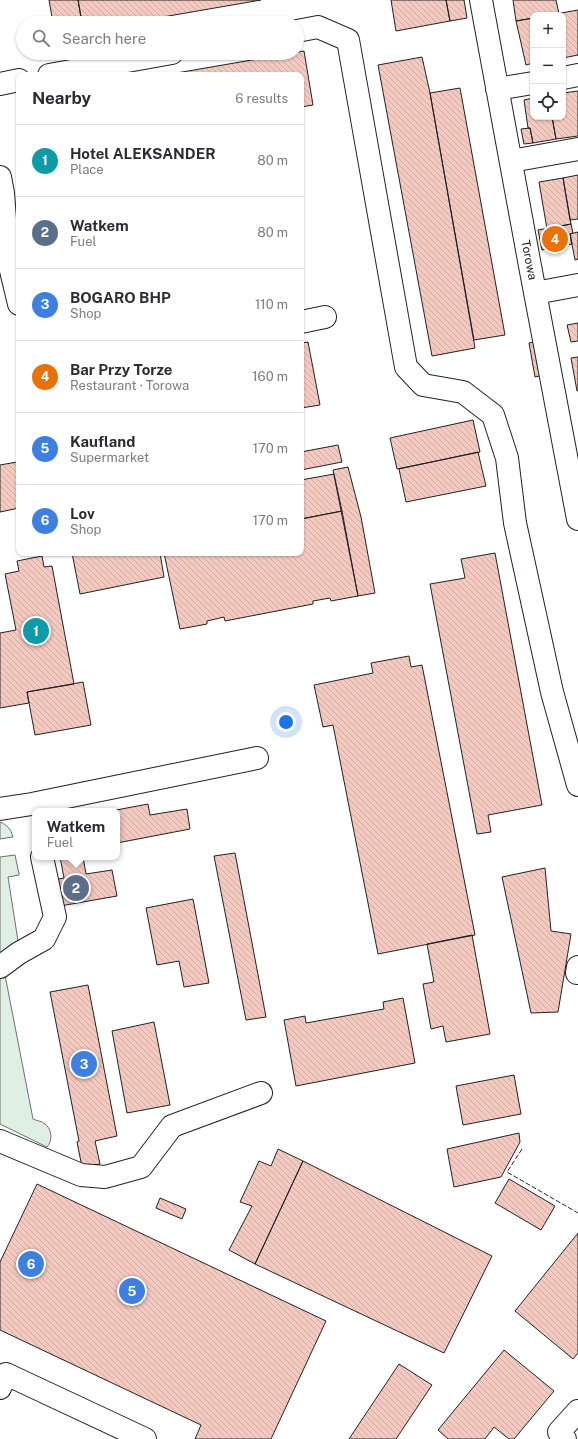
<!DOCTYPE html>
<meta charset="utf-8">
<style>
body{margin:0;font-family:"Public Sans",sans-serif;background:#f7f7f7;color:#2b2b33}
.controls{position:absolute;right:12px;top:12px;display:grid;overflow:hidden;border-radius:8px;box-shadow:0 1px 3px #0004}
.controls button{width:36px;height:36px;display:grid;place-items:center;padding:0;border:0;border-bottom:1px solid #e1e1e2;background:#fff;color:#2b2b33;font:20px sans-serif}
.you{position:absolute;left:286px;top:722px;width:14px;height:14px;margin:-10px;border:3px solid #fff;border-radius:50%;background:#1a73e8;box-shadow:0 0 0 6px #1a73e833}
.badge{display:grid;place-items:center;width:26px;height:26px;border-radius:50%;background:#c62828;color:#fff;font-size:13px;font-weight:700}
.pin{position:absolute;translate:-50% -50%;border:2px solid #fff;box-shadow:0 1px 4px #0006}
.popup{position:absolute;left:32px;top:808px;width:88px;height:52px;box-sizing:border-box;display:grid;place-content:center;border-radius:8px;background:#fff;filter:drop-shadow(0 1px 3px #0005);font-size:13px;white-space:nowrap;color:#7c7c81}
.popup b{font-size:15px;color:#2b2b33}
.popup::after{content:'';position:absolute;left:50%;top:100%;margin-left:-8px;border:8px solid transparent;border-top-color:#fff}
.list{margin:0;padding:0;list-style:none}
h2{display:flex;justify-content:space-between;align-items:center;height:52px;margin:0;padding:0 16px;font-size:17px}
h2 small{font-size:13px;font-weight:400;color:#7c7c81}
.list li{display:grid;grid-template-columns:26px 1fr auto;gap:12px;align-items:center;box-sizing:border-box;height:72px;padding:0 16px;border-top:1px solid #e1e1e2}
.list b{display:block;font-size:15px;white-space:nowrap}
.list p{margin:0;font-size:13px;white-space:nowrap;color:#7c7c81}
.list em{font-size:13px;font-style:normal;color:#7c7c81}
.icon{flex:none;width:22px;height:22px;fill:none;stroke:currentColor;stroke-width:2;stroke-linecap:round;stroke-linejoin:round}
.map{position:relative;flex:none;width:578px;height:1439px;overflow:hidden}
.search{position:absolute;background:#fff;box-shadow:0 1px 3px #0004;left:16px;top:16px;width:288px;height:44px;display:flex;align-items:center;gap:10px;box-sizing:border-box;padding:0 14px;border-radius:22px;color:#7c7c81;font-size:15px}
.panel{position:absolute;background:#fff;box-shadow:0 1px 3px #0004;left:16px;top:72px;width:288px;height:484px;border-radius:8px}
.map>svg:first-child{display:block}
</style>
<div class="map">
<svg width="578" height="1439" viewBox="0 0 578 1439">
<defs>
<pattern id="building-back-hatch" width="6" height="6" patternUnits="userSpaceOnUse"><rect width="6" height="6" fill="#f3c9c0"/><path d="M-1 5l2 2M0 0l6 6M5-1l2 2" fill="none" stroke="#d0aca5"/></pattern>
</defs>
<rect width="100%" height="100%" fill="#fff"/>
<path fill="#e0efe3" stroke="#6f6f6f" d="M0,822C7,825 11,829 13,837L0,839Z
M15,855L19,874V875L8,877L18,941L0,954V857Z
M5,975L33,1119C37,1121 42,1121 45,1124C52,1129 53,1141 47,1147L0,1124V979Z"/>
<path fill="url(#building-back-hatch)" stroke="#222" d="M49,0H78L82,23H53Z
M78,0H261L128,23H82Z
M391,0H446L450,21L396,31Z
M446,0H464L467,18L450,21Z
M513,0H556L559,14L533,15V18L516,21Z
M578,10V55L563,58V15H550Z
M533,18V63L526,65L516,21Z
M304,51L313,105L301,107V75H165Z
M422,57L430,93L475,348L432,356L378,65Z
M460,88L505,335L474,340L430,93Z
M578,91V136L556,139L552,117H563V93Z
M533,98V117H552L556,139L533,143L530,128H528L524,100Z
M530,128L533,143L524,144L521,129Z
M578,175V219L570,220L563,178Z
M563,178L571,224L547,229L539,182Z
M571,224L573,233L570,234L572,244L542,250L538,230Z
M578,232V259L575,260L570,234Z
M578,323V341L571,342L567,325Z
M537,341L544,375L535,377L529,343Z
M308,342L320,405L301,408V343Z
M578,357V391H577L571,358Z
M473,420L480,452L397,469L390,438Z
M338,445L342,462L301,470V452Z
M478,452L486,486L406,502L399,469Z
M17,462L19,475V508L0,512V465Z
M348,467L361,517L375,593L358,596L333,470Z
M334,474L342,511L301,519V480Z
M342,511L358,596L331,601L330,598L313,601V604L225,621L224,617L207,621V624L180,629L164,553H301V519Z
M72,553H160L164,577L80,594Z
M495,553L542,805L488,815L491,832L477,834L430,584L465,578L461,559Z
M42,556L44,567L52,566L74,684L27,692L29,703L0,708V633L16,630L5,574L19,571L17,561Z
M409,656L411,667L422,665L475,935L378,954L333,725L323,727L314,685L373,673L371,663Z
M83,682L91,725L35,735L27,692Z
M148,804L150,815L187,809L190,829L117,843V811H111Z
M235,853L266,1017L246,1020L214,856Z
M60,857H83L86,874L112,870L117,896L43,909L38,883L64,878Z
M545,868L551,931L571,934L558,1012L531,1013L502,877Z
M193,899L209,983L184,987L179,961L157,965L146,908Z
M472,935L490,1034L446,1042L443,1026L431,1029L423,984L434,982L427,944Z
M88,985L117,1136L95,1141L100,1164L82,1167L77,1142L79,1141L50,992Z
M403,998L415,1063L296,1086L284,1020L305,1016L306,1023L384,1009L383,1002Z
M154,1022L170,1105L127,1113L112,1031Z
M514,1075L521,1114L463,1125L456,1086Z
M519,1133L520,1142L501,1177L454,1187L447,1149Z
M278,1149L303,1161L255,1264L229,1250L252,1206L240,1202L259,1161L271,1166Z
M303,1161L492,1256L444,1353L255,1264Z
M509,1179L555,1206L541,1230L495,1203Z
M37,1184L326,1321L271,1439H195L201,1425L0,1330V1262Z
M160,1198L186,1209L182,1219L156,1208Z
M578,1233V1353L573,1359L515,1311Z
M504,1350L554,1391L514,1439H509L494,1427L485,1439H448L438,1430Z
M399,1364L432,1385L396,1439H349Z"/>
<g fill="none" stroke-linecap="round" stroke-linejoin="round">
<g stroke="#222" stroke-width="24">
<path id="minor" d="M481,0L530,266L578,519
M297,31L318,27L348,40L406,367L423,385L463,392L493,415L507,458L515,523L552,692L578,785
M49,75L172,53
M563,78L578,75
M0,84L19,80
M497,89L533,83
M511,161L578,149
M0,177L3,193L8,258L19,304
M535,293L578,285
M301,322L325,317
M0,809L32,804L257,758
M0,967L19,953L44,939L55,917L42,857
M577,973L578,967
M0,1141L81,1175L105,1177L141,1167L172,1126L261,1093
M0,1388L6,1374L145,1439
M565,1439L559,1432L578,1411"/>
</g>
<use href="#minor" stroke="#fff" stroke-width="22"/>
<path stroke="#222" stroke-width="1" stroke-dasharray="5 2" stroke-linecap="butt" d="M522,1149L507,1172L578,1213"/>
</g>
<g text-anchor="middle" stroke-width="3" stroke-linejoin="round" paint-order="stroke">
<g font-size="12" fill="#222" stroke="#fff">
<text transform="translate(529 260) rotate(79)" y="4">Torowa</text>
</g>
</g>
</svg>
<div class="controls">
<button>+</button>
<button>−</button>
<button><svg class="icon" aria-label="locate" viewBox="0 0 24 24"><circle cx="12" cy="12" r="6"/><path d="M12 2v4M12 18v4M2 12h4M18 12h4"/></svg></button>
</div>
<div class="you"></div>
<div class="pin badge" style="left:36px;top:631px;background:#0f9aa8">1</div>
<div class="pin badge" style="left:76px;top:888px;background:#5c6f8a">2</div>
<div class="popup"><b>Watkem</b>Fuel</div>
<div class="pin badge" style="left:84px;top:1064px;background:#3f7fe0">3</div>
<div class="pin badge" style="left:555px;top:239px;background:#e8710a">4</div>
<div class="pin badge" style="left:132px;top:1291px;background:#3f7fe0">5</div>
<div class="pin badge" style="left:31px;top:1264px;background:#3f7fe0">6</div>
<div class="search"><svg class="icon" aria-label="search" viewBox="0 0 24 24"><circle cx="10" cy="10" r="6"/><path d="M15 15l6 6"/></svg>Search here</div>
<section class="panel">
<h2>Nearby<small>6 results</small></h2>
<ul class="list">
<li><span class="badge" style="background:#0f9aa8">1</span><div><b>Hotel ALEKSANDER</b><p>Place</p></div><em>80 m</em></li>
<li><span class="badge" style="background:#5c6f8a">2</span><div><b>Watkem</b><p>Fuel</p></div><em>80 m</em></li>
<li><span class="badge" style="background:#3f7fe0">3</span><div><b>BOGARO BHP</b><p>Shop</p></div><em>110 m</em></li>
<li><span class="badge" style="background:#e8710a">4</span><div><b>Bar Przy Torze</b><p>Restaurant · Torowa</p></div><em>160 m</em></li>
<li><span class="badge" style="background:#3f7fe0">5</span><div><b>Kaufland</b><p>Supermarket</p></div><em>170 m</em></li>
<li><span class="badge" style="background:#3f7fe0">6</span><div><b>Lov</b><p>Shop</p></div><em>170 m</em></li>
</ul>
</section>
</div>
